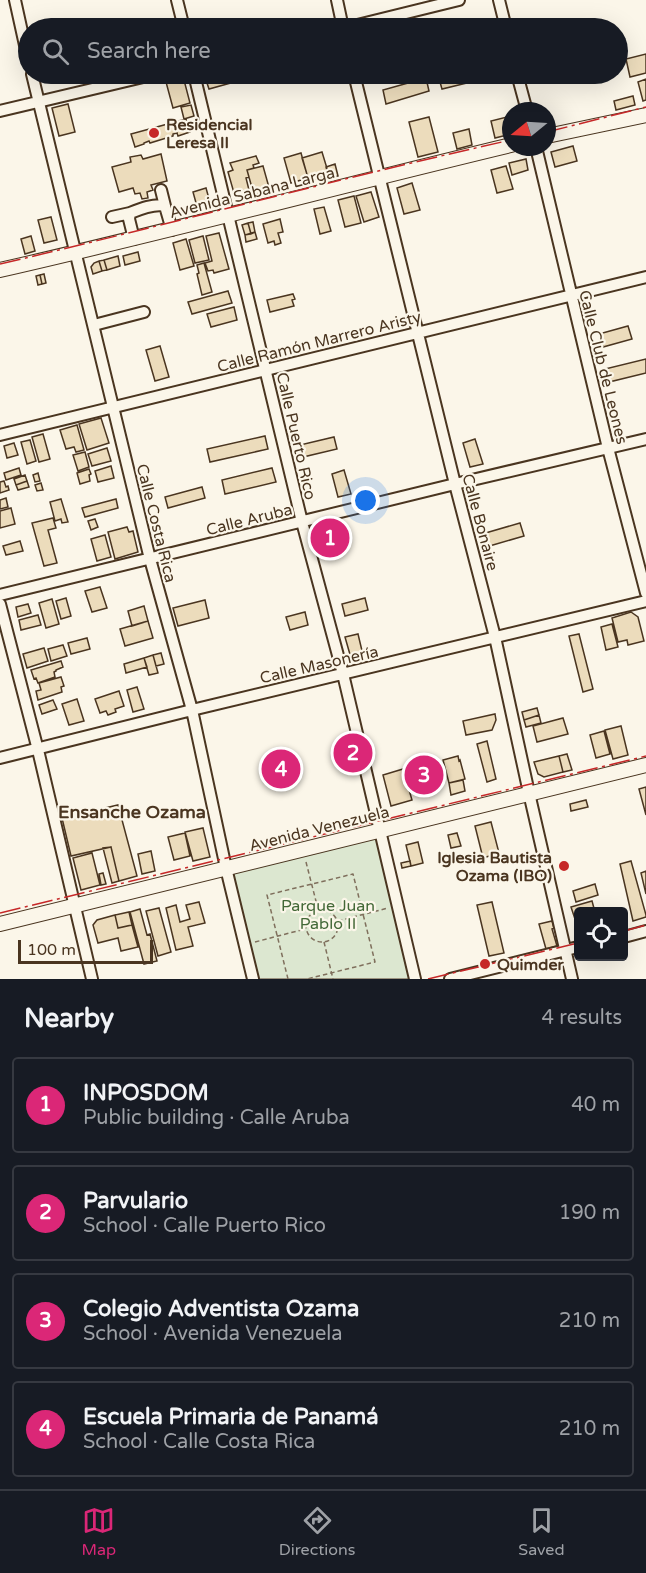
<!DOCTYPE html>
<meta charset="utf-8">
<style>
body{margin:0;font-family:"Varela Round",sans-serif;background:#242831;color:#f1f3f6}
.controls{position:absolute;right:18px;bottom:18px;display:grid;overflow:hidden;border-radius:6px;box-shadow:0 6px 24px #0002}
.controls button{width:54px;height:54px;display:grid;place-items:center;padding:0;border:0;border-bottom:2px solid #363941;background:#171b24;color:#f1f3f6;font:30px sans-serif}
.compass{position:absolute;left:502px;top:102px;width:54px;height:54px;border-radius:50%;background:#171b24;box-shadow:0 6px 24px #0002;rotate:252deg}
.scale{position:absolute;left:18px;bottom:15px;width:135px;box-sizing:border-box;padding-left:6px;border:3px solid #4a3520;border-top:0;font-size:16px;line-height:21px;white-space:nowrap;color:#4a3520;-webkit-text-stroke:4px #fbf6e9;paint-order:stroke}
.you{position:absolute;left:366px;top:501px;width:21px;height:21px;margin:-15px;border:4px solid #fff;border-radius:50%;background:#1a73e8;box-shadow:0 0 0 9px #1a73e833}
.badge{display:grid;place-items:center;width:39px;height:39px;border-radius:50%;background:#db2777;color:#fff;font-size:20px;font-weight:700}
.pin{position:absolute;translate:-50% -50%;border:3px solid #fff;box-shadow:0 2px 6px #0006}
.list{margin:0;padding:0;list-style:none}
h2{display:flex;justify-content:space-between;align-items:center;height:78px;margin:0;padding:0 24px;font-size:26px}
h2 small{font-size:20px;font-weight:400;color:#9ea1a6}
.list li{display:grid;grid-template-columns:39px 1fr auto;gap:18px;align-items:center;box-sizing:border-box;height:96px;margin:0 12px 12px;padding:0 12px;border:2px solid #363941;border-radius:6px}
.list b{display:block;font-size:22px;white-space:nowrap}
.list p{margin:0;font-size:20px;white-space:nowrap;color:#9ea1a6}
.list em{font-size:20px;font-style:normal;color:#9ea1a6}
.icon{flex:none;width:33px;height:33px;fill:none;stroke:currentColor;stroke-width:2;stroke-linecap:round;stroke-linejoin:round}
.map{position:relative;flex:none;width:646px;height:979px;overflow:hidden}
.search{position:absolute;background:#171b24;box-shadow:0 6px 24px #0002;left:18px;right:18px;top:18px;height:66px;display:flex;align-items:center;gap:15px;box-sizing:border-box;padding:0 21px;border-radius:33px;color:#9ea1a6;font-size:22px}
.sheet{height:510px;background:#171b24}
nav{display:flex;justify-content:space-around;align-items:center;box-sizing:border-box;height:84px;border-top:2px solid #363941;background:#171b24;font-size:16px;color:#9ea1a6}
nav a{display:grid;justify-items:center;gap:3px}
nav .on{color:#db2777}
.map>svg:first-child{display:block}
</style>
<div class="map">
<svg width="646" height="979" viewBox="0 0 646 979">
<rect width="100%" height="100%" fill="#fbf6e9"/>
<path fill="#dce7d0" stroke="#887966" stroke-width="1.5" d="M376,835L412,979H256L230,871Z"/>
<path fill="#ecdcbc" stroke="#4a3520" stroke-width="1.5" d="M210,22L212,28H197L196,25Z
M646,54V73L630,77L626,59Z
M204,74H235L238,81L209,89Z
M445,74H500V75L442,89L438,75Z
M180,78L184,80L190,103L173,108L166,82Z
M426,78L429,91L386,104L383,90Z
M646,79V100L643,101L638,82Z
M633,96L635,105L616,110L614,101Z
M68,104L75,132L59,136L52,108Z
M191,105L194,116L184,119L181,107Z
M511,116V134L495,138L491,121Z
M429,117L438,152L418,157L409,122Z
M186,119L190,132L178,136L177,133L173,134V136L150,143L149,141L144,143V144L135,147L131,134Z
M469,129L472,145L457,149L453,133Z
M573,146L577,161L555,167L551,152Z
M322,152L329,175L309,181L302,158Z
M301,153L308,178L291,183L284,158Z
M161,154L167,181L151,185L153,190L147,192L148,198L142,199L140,193L135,194L133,188L119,192L112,167L131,162L130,157L141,155L143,159Z
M256,156L259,163L253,165L254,168L247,170L249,177L246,178L251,198L239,202L236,200L228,172L233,170L230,163Z
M526,159L528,170L512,175L509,163Z
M335,164L338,176L329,178L326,167Z
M263,166L270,191L254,195L247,170Z
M506,166L513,189L497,193L491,170Z
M412,183L420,210L404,214L397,188Z
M206,188L211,206L198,210L193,192Z
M371,192L379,217L364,222L356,196Z
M354,196L361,223L345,227L338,200Z
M324,207L331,231L320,234L314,209Z
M51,217L57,240L44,243L38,220Z
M280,219L283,232L278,233L281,243L275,245L274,241L268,243L263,224Z
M253,222L255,232L251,234L248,223Z
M248,223L251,234L245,235L242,225Z
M255,232L257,239L246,242L245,235Z
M219,233L229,269L214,273L213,270L208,271L205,263L212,261L206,236Z
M31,236L35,251L25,254L21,239Z
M203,236L209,260L195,263L189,240Z
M186,239L194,266L180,270L173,243Z
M138,252L140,261L125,265L123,256Z
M118,256L120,266L107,270L104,260Z
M104,260L107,270L102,271L99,261Z
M99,261L102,271L93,274L91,267L94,263Z
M204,263L212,292L202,295L197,274L199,273L197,265Z
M44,274L46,283L42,284L40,275Z
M40,275L42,284L38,285L36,276Z
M228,291L232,303L192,314L188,302Z
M293,294L295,299L292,300L294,306L270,312L267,300Z
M234,307L237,320L211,327L207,314Z
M628,326L632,339L603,347L599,334Z
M160,346L169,377L155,381L146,350Z
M646,359V373L609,382L605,369Z
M101,418L109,443L87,450L79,424Z
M77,425L84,450L76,452L74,447L66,449L60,430Z
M43,434L50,459L39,462L32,437Z
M265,436L268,449L210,462L207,449Z
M334,437L337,449L303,457L300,445Z
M475,439L483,464L470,467L463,443Z
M30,440L36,461L27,464L21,442Z
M14,443L18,455L7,458L4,446Z
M107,448L111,461L92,466L88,454Z
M85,452L89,467L78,471L73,455Z
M111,466L114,478L98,482L95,471Z
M19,468L21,475L6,480L4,473Z
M272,468L276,482L225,494L222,480Z
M89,469L91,474L89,475L90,481L80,484L77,473Z
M344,470L351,494L338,497L332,474Z
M38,473L40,481L35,482L33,475Z
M25,475L27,481L16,485L14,479Z
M4,481L6,487L8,486L9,490L0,493V482Z
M27,481L29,487L18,490L16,485Z
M41,483L43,490L37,491L35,485Z
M202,487L205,498L168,508L165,497Z
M6,498L8,507L0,509V500Z
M61,499L68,522L62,523L61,519L55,521L50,502Z
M116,499L118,508L85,517L82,508Z
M11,508L15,524L0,528V511Z
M53,518L56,528L48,530L57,563L44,566L32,523Z
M95,519L98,527L91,530L88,521Z
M520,523L524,536L486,547L482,534Z
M127,527L129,532L133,531L138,552L115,559L108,532Z
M105,535L111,557L97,561L91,539Z
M20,541L23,551L6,555L3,546Z
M100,587L107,608L92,612L85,591Z
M66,598L71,616L61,619L56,601Z
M365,598L368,610L345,616L342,604Z
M52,599L59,624L46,628L39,603Z
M205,600L209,618L178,626L173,608Z
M28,604L31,613L18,617L16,607Z
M144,606L148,621L132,626L128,611Z
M305,612L308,625L290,630L286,617Z
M631,612L638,617L644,641L628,645L627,640L618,642L612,618Z
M38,615L41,625L21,630L19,620Z
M148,621L153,638L125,646L120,629Z
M612,624L618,647L606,650L601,627Z
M358,634L363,655L351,658L345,637Z
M579,634L593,689L583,692L569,636Z
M87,638L90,649L71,654L68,643Z
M63,645L67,656L51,661L48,649Z
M44,648L48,661L27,668L23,654Z
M161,653L164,664L156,666L153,655Z
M153,655L158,673L149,675L144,658Z
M144,658L147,667L126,673L124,664Z
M61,661L63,667L56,670V671L54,672L55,677L38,683L36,678L34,679L31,670Z
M61,677L64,686L61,687L62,692L38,700L36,691L41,690L39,683Z
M137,687L144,709L133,712L127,690Z
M119,691L124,706L115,709L116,712L108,715L106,711L100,713L95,699Z
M77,699L84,721L69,725L62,704Z
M53,700L57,709L42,714L39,705Z
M537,708L539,715L524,720L522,712Z
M495,714L496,720L492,730L466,735L463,721Z
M539,715L541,723L526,727L524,720Z
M563,718L568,734L537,742L533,726Z
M621,726L628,755L613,759L605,730Z
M604,731L610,754L596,758L590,735Z
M487,741L496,779L487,782L477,744Z
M567,754L572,770L563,772L559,756Z
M458,756L459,761L460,760L465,779L449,783L443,760Z
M559,756L563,772L544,777L538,774L534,762Z
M403,769L412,800L391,806L383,775Z
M463,780L465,791L451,795L449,783Z
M646,787V815L639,789Z
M586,800L588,807L571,811L570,804Z
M118,805L137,876L119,881L111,847L71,856L62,818Z
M491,822L499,853L483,858L475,826Z
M203,828L210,857L193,861L185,832Z
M185,833L190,856L174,860L168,837Z
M457,833L461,846L451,848L448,835Z
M418,842L423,863L411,866L406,845Z
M111,847L119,881L112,883L103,848Z
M151,851L155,871L142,874L138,854Z
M92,853L100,885L81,890L73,858Z
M410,861L411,866L402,868L401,863Z
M631,861L646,915V917L633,921L620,864Z
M646,871V894L641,873Z
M103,873L106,884L101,885L99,874Z
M595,884L598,895L576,902L573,891Z
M592,901L595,912H578V918L575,919L571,907Z
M199,902L205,923L188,927L193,946L176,950L166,908L176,905L180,922L190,919L186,905Z
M492,902L504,953L489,956L477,905Z
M159,908L171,952L158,956L146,911Z
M140,909L147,935L150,934L157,961L144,964L130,912Z
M129,912L132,925L118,928L115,915Z
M115,915L118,928L132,925L138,947L121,951L118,938L98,943L93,925L97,920Z
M552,921L554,928L552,929L557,946L546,949L539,924Z"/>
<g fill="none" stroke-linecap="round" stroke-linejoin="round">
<g stroke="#4a3520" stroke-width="14">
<path id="minor" d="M15,0L28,59
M177,0L184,28
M337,0L343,28
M499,0L506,28
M345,28L459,0
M32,74L150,559L192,710L226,868L253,979
M194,74L302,522L343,674L415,979
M354,74L455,484L495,637L529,793L572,979
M517,74L527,111
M0,111L156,74
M536,147L608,448L646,593
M161,190L165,206
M112,217L130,213
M134,239L129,219L130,213C140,209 155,203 165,206L172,230
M94,325L144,312
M0,435L646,277
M0,595L455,484L646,439
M0,604L38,750L92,979
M0,758L192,710L646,601
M624,937L646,931
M450,979L578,947"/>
</g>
<g stroke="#4a3520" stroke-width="16">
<path id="major" d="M547,136L646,115
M0,270C171,231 340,186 511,145
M0,924L646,765"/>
</g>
<path stroke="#7f6f5c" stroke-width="1.5" stroke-dasharray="4.5 3" stroke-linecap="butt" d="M306,862L318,909
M306 926a16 16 0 1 1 32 0a16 16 0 1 1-32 0Z
M338,921L388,908
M255,942L305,929
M324,942L333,979
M288,979L267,895L353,874L375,962L307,979"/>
<use href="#minor" stroke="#fbf6e9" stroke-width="10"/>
<use href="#major" stroke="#fbf6e9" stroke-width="14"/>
<path stroke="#c62828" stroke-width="1.5" stroke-dasharray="21 4.5 3 4.5" stroke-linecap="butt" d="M547,132L646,107
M0,264C171,224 340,178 511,140
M0,913L646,756
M624,931L646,925
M428,979L578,943"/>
</g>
<g fill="#c62828" stroke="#fbf6e9" stroke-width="2">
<circle cx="154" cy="133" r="6"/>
<circle cx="564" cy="866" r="6"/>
<circle cx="485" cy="964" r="6"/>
</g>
<g text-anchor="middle" stroke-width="4.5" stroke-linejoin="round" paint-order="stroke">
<g font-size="16" font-weight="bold" fill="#4a3520" stroke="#fbf6e9" text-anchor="start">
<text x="166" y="130">Residencial<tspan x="166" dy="18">Leresa II</tspan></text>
<text x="552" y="863" text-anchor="end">Iglesia Bautista<tspan x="552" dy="18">Ozama (IBO)</tspan></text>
<text x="497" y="970">Quimder</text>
</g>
<g font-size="16" fill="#4a3520" stroke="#fbf6e9">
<text transform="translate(252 192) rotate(-14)" y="6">Avenida Sabana Larga</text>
<text transform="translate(319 341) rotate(-14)" y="6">Calle Ramón Marrero Aristy</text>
<text transform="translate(604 367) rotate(76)" y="6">Calle Club de Leones</text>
<text transform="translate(297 436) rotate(77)" y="6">Calle Puerto Rico</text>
<text transform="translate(249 519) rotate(-14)" y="6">Calle Aruba</text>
<text transform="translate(481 522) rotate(75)" y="6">Calle Bonaire</text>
<text transform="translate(157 523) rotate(76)" y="6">Calle Costa Rica</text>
<text transform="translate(319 664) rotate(-13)" y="6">Calle Masonería</text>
<text transform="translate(319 828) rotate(-14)" y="6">Avenida Venezuela</text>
</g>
<g font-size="16" fill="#436837" stroke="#fbf6e9">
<text x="328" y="911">Parque Juan<tspan x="328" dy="18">Pablo II</tspan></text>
</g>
<g font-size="18" font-weight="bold" fill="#4a3520" stroke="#fbf6e9">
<text x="132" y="818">Ensanche Ozama</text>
</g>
</g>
</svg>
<div class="controls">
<button><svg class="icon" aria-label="locate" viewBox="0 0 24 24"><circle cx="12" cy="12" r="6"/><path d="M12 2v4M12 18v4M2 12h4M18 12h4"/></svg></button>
</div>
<svg class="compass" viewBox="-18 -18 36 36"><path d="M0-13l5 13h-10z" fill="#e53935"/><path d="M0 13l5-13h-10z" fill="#9ea1a6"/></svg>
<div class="scale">100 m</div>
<div class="you"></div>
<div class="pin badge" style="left:330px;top:538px">1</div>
<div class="pin badge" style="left:353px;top:753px">2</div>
<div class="pin badge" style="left:424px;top:775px">3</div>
<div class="pin badge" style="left:281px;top:769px">4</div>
<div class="search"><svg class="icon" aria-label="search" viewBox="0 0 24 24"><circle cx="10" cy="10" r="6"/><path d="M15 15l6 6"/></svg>Search here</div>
</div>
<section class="sheet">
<h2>Nearby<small>4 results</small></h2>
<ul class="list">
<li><span class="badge">1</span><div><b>INPOSDOM</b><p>Public building · Calle Aruba</p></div><em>40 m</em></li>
<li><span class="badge">2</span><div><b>Parvulario</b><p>School · Calle Puerto Rico</p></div><em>190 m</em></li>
<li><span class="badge">3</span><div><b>Colegio Adventista Ozama</b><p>School · Avenida Venezuela</p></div><em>210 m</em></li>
<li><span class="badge">4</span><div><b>Escuela Primaria de Panamá</b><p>School · Calle Costa Rica</p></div><em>210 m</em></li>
</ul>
</section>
<nav>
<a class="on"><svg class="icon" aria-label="map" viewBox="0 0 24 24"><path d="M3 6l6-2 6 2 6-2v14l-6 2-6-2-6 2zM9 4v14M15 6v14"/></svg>Map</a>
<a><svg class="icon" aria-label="directions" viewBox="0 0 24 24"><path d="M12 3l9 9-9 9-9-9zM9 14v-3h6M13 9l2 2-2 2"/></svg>Directions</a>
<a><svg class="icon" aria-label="saved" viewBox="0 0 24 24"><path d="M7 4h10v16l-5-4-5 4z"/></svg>Saved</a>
</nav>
